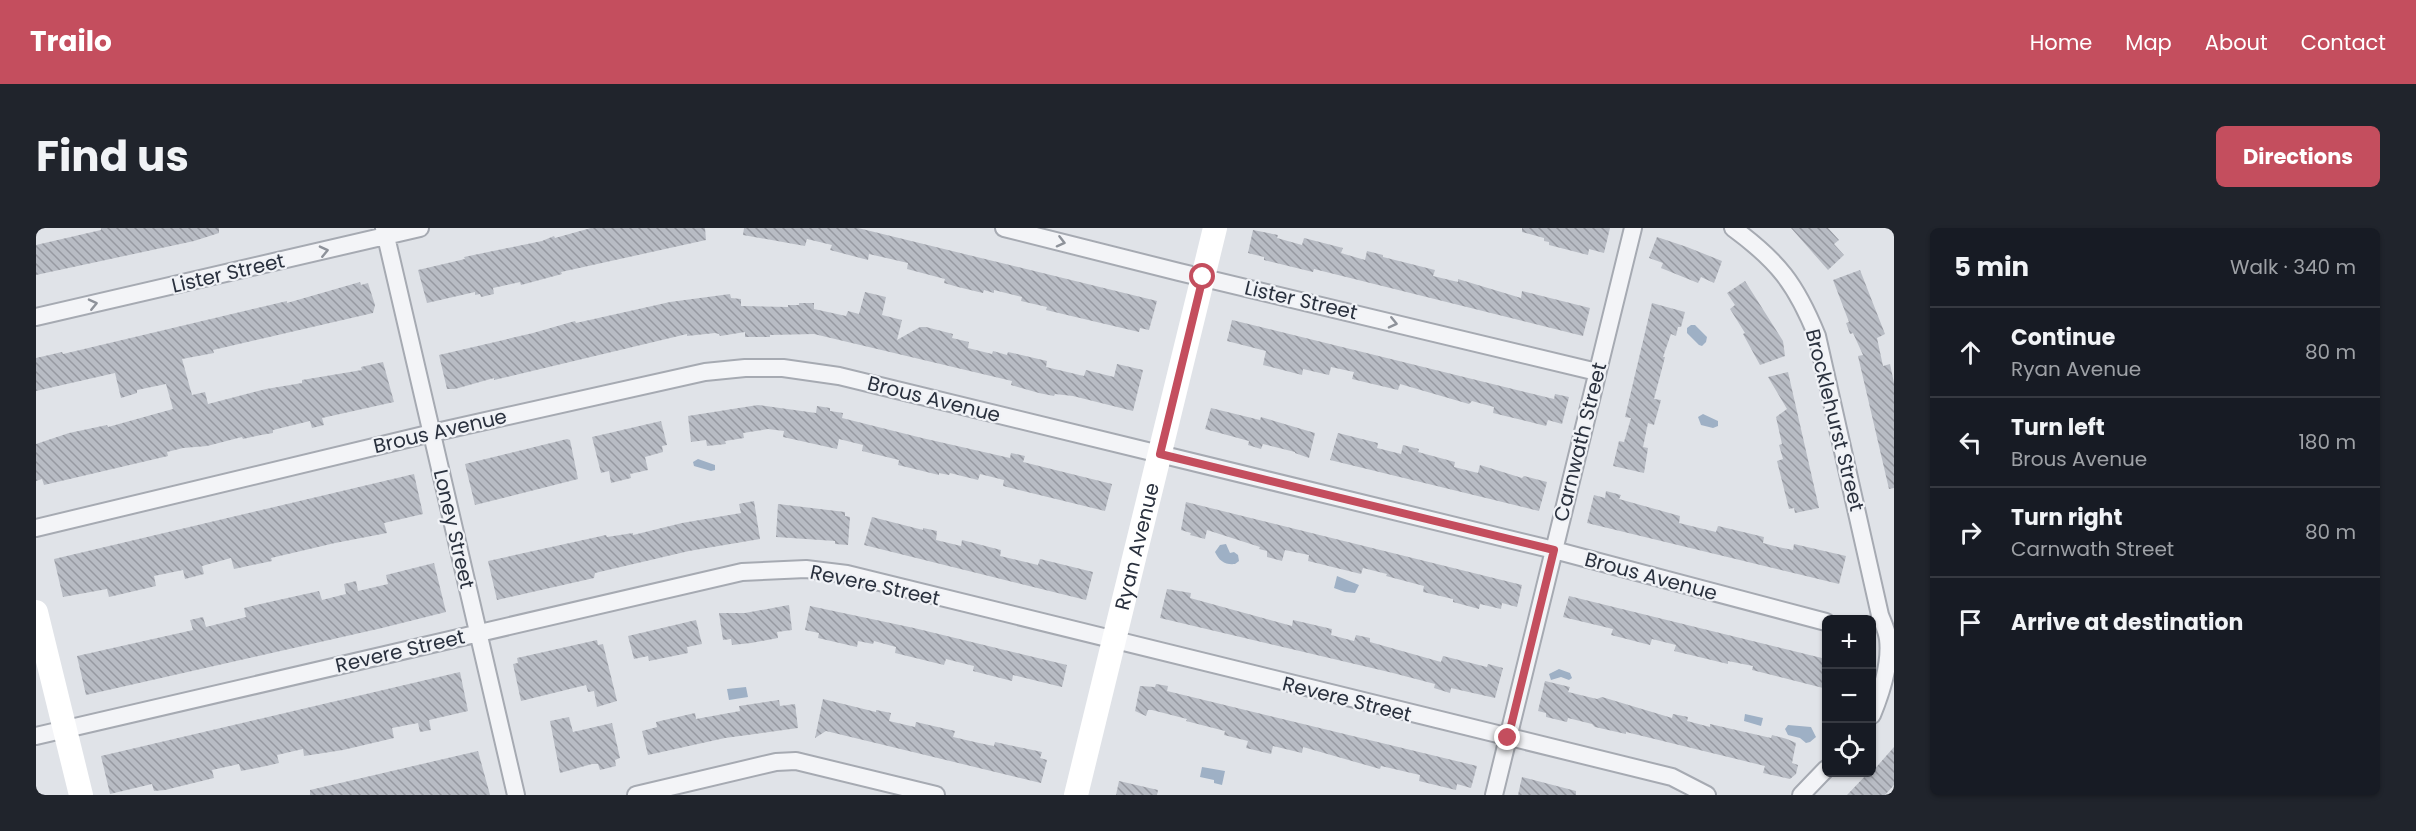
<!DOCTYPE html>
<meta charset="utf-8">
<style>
body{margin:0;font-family:Poppins,sans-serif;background:#20242c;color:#f1f3f6}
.controls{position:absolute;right:18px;bottom:18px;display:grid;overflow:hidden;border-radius:9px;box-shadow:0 2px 4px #0004}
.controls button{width:54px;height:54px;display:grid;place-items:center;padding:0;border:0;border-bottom:2px solid #363941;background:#171b24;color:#f1f3f6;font:30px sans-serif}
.stop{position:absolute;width:18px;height:18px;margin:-14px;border:4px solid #c44e5e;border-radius:50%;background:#fff}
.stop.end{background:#c44e5e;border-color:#fff;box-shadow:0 2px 6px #0008}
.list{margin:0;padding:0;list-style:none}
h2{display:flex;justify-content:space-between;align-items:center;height:78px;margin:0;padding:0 24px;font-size:26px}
h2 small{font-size:20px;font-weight:400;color:#9ea1a6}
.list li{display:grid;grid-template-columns:39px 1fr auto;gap:18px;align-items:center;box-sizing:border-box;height:90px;padding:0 24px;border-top:2px solid #363941}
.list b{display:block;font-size:22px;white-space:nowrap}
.list p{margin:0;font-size:20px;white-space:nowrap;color:#9ea1a6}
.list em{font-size:20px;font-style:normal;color:#9ea1a6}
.icon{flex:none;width:33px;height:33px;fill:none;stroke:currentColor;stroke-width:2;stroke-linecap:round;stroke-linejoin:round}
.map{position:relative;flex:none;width:1858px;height:567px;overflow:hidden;border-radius:9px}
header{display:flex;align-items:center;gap:36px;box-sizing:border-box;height:84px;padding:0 30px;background:#c44e5e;color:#fff}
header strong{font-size:28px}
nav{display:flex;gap:33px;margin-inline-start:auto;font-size:21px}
.intro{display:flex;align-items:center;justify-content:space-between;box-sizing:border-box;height:144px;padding:0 36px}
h1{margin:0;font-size:42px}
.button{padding:15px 27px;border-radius:9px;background:#c44e5e;color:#fff;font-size:21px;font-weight:700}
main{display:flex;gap:36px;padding:0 36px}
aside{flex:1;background:#171b24;border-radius:9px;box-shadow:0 2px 4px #0004}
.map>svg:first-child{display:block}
</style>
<header>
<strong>Trailo</strong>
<nav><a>Home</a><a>Map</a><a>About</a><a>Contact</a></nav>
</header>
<div class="intro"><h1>Find us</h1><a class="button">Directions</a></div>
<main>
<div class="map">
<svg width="1858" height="567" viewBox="0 0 1858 567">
<defs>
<pattern id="building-back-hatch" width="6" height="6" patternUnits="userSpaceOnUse" patternTransform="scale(1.5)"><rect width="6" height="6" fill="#b8bcc4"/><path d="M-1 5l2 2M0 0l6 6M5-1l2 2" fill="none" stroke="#9699a1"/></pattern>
</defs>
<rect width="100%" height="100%" fill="#e0e3e8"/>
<path fill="#9eb0c5" d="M1655,97H1659L1671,109L1670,114L1666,118L1663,117L1651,105V100Z
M1667,186L1682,193V198L1677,200L1665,197L1662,189Z
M662,231L679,237V242L675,243L658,238L657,234Z
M1190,316L1194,325L1198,324L1202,327L1203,333L1199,336C1189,337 1183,333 1179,324L1184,317Z
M1301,348L1323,357L1319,365L1309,364L1298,360Z
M1523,441L1534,445L1536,450L1533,452L1525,449L1515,452L1513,446Z
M710,459L712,469L693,472L691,461Z
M1709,486L1727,490L1725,498L1708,493Z
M1752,497L1775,499L1780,509L1774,514L1770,515L1764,510L1752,507L1749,501Z
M1166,539L1189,543L1186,557L1178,555V552L1164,549Z"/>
<path fill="url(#building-back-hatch)" d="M65,0H183V5L158,13L0,47V17L65,2Z
M555,0H669L670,12L525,44L526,46L485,57L484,54L457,60L458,66L445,69L444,66L439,67V64L391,75L382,42L429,31L428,29L506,13L518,8L519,10Z
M708,0H822L1121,73L1113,102L1104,100L1103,104L1010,82L1011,79L985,73L986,69L958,62V65L948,62L947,65L922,59L908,55L909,51L871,41L872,35L833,26L832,32L794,22L796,17L771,11L769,18L707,7Z
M1486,0H1574L1568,25L1553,21L1552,27L1513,17V14L1508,13V10L1486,4Z
M1755,0H1792L1803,12L1798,16L1808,27L1792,42Z
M1217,2L1242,7L1241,10L1266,17L1268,10L1307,20L1305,25L1329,32L1331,23L1347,27V29L1399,42L1397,48L1422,54V51L1485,70L1486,63L1554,80L1547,108L1278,41L1277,44L1228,32V29L1212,25Z
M1621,9L1651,19L1686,33L1678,55L1665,49L1662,55L1625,40L1627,35L1613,30Z
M1824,42L1849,106L1841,110L1847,138L1854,136L1858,155V260L1853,261L1822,128L1827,127L1817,105L1814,106L1810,95L1813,94L1797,52Z
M1709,53L1747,113L1749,128L1724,137L1707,106L1709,105L1694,81L1699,77L1691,65Z
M324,54L325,57L332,55L339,77L337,85L177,122L178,125L146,131L156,167L169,164L172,176L230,161L266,155V152L326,142L325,139L347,134L358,174L286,190L288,197L276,200L274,193L237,202V205L225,207L207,211L206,209L171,218L147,220L131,224L132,228L8,257L6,251L0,253V216L33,205L71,197L72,199L137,181L130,156L101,162V165L85,170L79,145L0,163V130L26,124L27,126L251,73V75Z
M829,64L850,69L846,87L866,92L861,112L884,99H890L917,106L916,110L933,114L932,120L956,126L957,123L971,127L972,124L1011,133L1010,139L1048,148L1050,142L1078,149L1081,136L1107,142L1097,183L1037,168L1019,166L1018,168L1003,165L975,157L976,153L778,106L734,107V109H709V104L684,108L683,106L679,105L651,108V106L458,152V150L419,161H411L403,127L497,105L539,93L540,95L634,74L694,66L695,70L705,71V78L752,79V77H763V75H778V81L810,88L812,83L823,86Z
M1616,75L1649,84L1645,99H1642L1640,108L1635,106L1627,129H1629L1618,171L1625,172L1618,197L1612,195L1607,219L1612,220L1608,245L1577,238L1583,213L1588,214L1595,190L1589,189Z
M1196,92L1518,171L1519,166L1533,169L1526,196L1512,192L1510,198L1457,185L1458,179L1436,173L1433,176L1364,156L1362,162L1316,151L1318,144L1295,139L1293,147L1267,141L1266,147L1227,137L1230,123L1191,113Z
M1752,144L1783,280L1759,285L1758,280L1753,281L1741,233L1747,231L1743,217L1746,216L1740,189L1751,181L1732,149Z
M722,177L780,185L781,178L794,180V183L807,185L806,190L886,210L974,230L975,225L989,228L987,234L1076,256L1069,283L967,258L968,252L944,246L942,252L914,245L913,247L903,245V247L862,237L863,232L826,223L827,217L803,211L801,221L747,209L748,203L732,201L707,205L708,210L689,213L690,216L671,218L670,212L655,214L652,188Z
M1175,180L1224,192L1225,189L1279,205L1273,230L1259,225V224L1227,216L1225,221L1212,217L1213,213L1169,201Z
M625,193L631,217L626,218L627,224L609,229L612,242L594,246L595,250L575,255L573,243L565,245L556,209Z
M1302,205L1342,215L1341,220L1365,226L1367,217L1383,221L1382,224L1419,234L1418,239L1442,245L1444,237L1486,250L1488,248L1511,254L1503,283L1294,232Z
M531,211L534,212L542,251L439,277L429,236Z
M378,246L387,286L348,295L351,305L299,315L235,330L236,333L198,341L195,330L166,338L168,346L149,351L147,342L118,348L120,358L73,369L71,361L27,369L18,331Z
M1570,263L1585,267L1583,271L1644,288L1643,295L1680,304L1682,298L1728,309L1727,315L1742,319L1757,322L1758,316L1810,328L1803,356L1551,295L1558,267L1569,270Z
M718,273L724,311L653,323L559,345L558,350L461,372L452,333L570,307L571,309L597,305V307L646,295L705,285L703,276Z
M1150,274L1486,357L1481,379L1466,375L1465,381L1444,376L1443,381L1417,374V371L1387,364L1388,358L1350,348L1351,346L1327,340L1325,346L1272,333L1273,327L1249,322L1246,333L1231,329V323L1223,321L1224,319L1171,302L1169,311L1154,307L1155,305L1145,302Z
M742,276L809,284V288L814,289L812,317L799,316V313L740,309Z
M836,289L887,302V300L901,303L900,312L925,318L926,312L965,322L964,328L1002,337L1004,331L1057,344L1050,372L828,317Z
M398,335L410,384L346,400L50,467L41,428L157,402L154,392L167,389L170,399L210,389L208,380L220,377L283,363L286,372L310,366L308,356L320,353L322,363L352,356L350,347Z
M1131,361L1155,365L1154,370L1256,398L1257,392L1296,401L1295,407L1318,413L1320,407L1334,410V414L1405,434L1407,428L1451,439L1452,436L1467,440L1459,470L1415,460L1414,465L1398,460L1399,456L1357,445L1124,390Z
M1533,368L1790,431L1787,445L1791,446V461L1716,442L1717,438L1692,433V436L1638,423L1640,417L1616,411L1614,417L1575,407L1577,401L1527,389Z
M753,377L756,402L741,404L742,410L715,415L696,417L695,411L687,412L683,385H709Z
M774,378L878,400L1031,437L1026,459L977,447L976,453L937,443L938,438L910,431L908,437L859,425L860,419L838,413L837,416L822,413L821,419L782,410L783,405L769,402Z
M660,392L666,416L651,419L652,425L613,433L612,428L598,431L592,408Z
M561,412L562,417L567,416L581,473L561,479L558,463L552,464L550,457L485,473L477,436L482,435L481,430Z
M424,444L432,483L393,492L395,502L384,504L382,495L356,500L358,510L307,522L268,528L267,521L241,527L243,535L230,538L205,543L203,536L176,542L178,550L129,562L118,563L116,556L74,566L65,528Z
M1509,453L1534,459L1532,464L1561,471L1566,469L1636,490L1637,486L1652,489L1651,493L1674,499V496L1735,510L1736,507L1751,511L1760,515L1756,535L1762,537L1760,546L1754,551L1727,545L1729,538L1590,504V506L1559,499L1556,496L1532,490L1531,494L1510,489V485L1502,483Z
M1120,456L1132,458L1131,463L1441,538L1435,560L1421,556L1420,562L1383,553L1384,547L1345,538L1344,541L1267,519L1266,525L1237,518L1235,526L1210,520L1212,513L1188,507L1189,503L1150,493L1151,491L1116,482H1112L1110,488L1099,483L1104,458L1119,459Z
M787,471L840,484V482L855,485L853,493L879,499L880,494L919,503L917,509L943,515L958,518L959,514L1006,524L1004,530L1011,532L1005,555L790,503L779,510Z
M743,472L744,478L759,476L762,500L689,510L612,527L606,503L621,499L620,494L659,485L660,491L704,483L703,478Z
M533,489L537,504L576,495L584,530L579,532L580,538L564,542L562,536H556L524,545L514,493Z
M1858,519V557L1849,567H1811L1833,544H1836Z
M442,523L454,567H274V562Z
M1486,549L1540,563V567H1482Z
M1083,553L1122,562L1121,567H1080Z"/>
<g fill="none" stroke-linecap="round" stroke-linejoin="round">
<g stroke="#a6aab2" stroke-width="20">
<path id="street" d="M348,0L480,567
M968,0L1143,44L1561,144
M1697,0C1742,33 1760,56 1781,108L1844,387C1847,395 1851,403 1852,411C1855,435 1845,465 1836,487
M0,89L384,0
M0,300L396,205L669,144L709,140H747L803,148L1518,322L1790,394
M0,508L706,344L770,341L811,346L1636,549L1671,567
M600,567L740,534L760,533L900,567
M1458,567L1597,0
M1765,567L1790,541"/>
</g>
<use href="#street" stroke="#f3f4f7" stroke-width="16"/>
<g stroke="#fff" stroke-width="24">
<path d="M0,384L45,567"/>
<path id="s1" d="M1040,567L1179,0"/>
</g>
</g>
<defs><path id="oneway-chevron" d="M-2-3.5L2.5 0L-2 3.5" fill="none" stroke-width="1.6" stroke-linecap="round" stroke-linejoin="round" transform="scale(1.5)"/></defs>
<g stroke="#8e929a">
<use href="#oneway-chevron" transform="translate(1025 14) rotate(14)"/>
<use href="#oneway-chevron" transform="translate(288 23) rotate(-13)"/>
<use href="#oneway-chevron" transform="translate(57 76) rotate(-13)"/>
<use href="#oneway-chevron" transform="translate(1357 95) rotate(13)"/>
</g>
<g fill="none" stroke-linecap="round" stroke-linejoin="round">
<path stroke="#c44e5e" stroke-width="8" d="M1167,49L1124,226L1518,322L1472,510"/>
</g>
<g text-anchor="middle" stroke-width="4.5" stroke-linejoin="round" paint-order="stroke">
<g font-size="20" fill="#2a313e" stroke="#f0f2f6">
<text transform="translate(192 45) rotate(-13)" y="7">Lister Street</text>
<text transform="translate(1265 72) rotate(13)" y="7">Lister Street</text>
<text transform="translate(898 171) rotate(14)" y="7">Brous Avenue</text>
<text transform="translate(1799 192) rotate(76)" y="7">Brocklehurst Street</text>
<text transform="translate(404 203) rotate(-13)" y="7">Brous Avenue</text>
<text transform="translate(1544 214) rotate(-76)" y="7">Carnwath Street</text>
<text transform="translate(418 301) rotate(77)" y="7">Loney Street</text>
<text dy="7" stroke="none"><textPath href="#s1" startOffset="256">Ryan Avenue</textPath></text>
<text transform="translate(1615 348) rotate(15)" y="7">Brous Avenue</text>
<text transform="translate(839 357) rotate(12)" y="7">Revere Street</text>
<text transform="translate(364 423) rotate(-13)" y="7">Revere Street</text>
<text transform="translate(1311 471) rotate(14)" y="7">Revere Street</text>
</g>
</g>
</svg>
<div class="controls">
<button>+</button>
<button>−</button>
<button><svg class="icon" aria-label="locate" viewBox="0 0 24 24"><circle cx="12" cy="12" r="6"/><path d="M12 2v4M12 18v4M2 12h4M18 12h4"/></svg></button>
</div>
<div class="stop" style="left:1167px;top:49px"></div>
<div class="stop end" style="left:1472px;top:510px"></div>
</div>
<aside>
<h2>5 min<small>Walk · 340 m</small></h2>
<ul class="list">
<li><svg class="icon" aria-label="ahead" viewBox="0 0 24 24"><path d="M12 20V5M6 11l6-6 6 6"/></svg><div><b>Continue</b><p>Ryan Avenue</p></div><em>80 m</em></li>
<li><svg class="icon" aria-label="left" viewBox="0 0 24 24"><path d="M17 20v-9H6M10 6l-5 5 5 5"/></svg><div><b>Turn left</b><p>Brous Avenue</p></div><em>180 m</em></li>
<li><svg class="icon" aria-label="right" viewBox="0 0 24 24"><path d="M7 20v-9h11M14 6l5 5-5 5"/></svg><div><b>Turn right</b><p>Carnwath Street</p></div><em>80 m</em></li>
<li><svg class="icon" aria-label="arrive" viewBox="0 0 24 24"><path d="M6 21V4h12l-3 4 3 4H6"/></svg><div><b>Arrive at destination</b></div></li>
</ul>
</aside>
</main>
